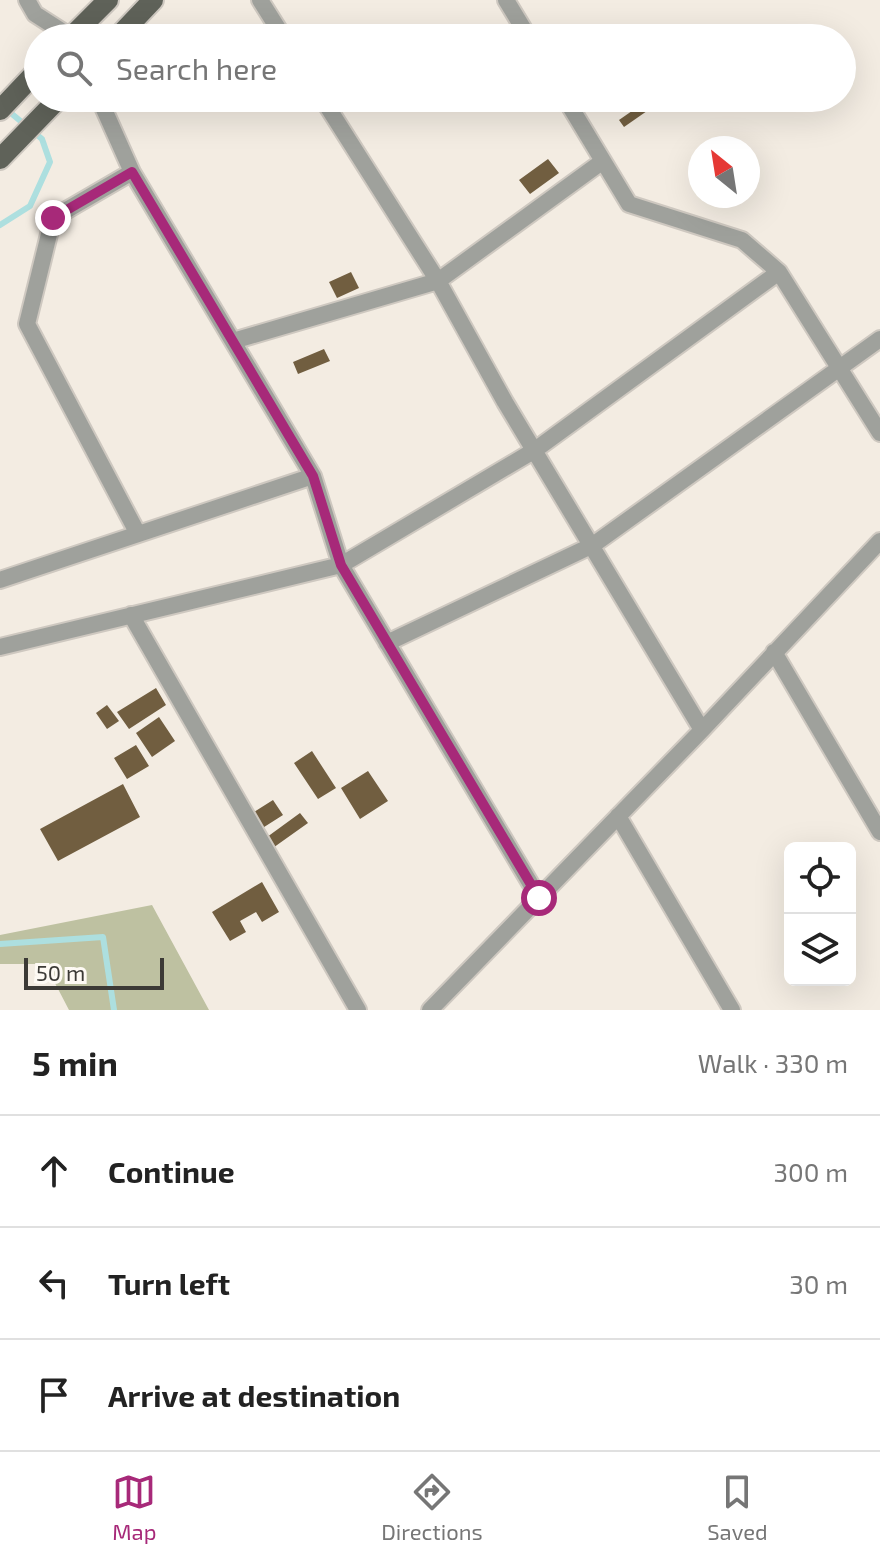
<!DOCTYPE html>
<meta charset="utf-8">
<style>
body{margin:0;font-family:"Exo 2",sans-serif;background:#f6f6f6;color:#222}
.controls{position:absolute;right:24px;bottom:24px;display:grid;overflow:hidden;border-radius:12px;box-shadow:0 8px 32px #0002}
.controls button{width:72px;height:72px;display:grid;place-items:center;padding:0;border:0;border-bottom:2px solid #e0e0e0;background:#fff;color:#222;font:40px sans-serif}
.compass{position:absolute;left:688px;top:136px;width:72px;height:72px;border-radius:50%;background:#fff;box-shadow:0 8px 32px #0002;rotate:330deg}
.scale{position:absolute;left:24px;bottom:20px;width:140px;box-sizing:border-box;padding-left:8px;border:4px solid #3c3a36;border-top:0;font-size:22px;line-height:28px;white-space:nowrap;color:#3c3a36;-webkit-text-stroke:6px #fefaf4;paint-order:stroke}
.stop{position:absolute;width:24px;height:24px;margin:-18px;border:6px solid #a72979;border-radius:50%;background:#fff}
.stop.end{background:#a72979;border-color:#fff;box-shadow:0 2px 8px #0008}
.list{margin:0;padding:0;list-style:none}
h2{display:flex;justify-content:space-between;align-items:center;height:104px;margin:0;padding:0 32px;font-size:34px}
h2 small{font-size:26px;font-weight:400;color:#767676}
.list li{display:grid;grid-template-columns:52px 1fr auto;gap:24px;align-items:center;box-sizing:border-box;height:112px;padding:0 32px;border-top:2px solid #e0e0e0}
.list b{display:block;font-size:30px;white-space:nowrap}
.list em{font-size:26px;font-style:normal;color:#767676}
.icon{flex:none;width:44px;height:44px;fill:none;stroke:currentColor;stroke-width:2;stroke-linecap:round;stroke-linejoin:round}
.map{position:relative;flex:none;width:880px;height:1010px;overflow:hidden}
.search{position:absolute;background:#fff;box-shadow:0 8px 32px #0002;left:24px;right:24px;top:24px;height:88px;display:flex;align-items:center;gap:20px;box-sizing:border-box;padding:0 28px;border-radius:44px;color:#767676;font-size:30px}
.sheet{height:440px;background:#fff}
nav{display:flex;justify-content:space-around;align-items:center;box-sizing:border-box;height:112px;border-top:2px solid #e0e0e0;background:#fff;font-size:22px;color:#767676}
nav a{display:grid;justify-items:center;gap:4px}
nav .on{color:#a72979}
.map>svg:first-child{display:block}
</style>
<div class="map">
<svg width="880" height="1010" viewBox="0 0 880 1010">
<rect width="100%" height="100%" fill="#f3ece2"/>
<path fill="#bec1a1" d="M152,905L209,1010H69L45,964H0V935Z"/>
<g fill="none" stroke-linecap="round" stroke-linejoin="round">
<path stroke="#addfdf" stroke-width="6" d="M0,225L30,206L50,162L42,139L6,109
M0,944L103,937L114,1010"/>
</g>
<path fill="#715e40" d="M642,104L647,111L624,127L619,120Z
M548,159L559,173L530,194L519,180Z
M351,272L359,288L337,298L329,282Z
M324,349L330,361L298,374L293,362Z
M156,688L166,705L129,729L117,712Z
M107,705L119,721L107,729L96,713Z
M159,717L175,741L152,757L136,733Z
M136,745L149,766L127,779L114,758Z
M312,751L336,788L318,799L294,763Z
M368,771L388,801L360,819L341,788Z
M123,784L140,817L58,861L40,829Z
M273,800L283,815L261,829L251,814Z
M300,813L308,823L270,850L263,840Z
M262,882L279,912L262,922L256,912L240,921L246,932L230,941L212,912Z"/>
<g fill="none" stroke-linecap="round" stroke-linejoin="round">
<g stroke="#cec8c0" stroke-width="20">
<path id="street" d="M27,0L35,14L63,32
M260,0L284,38
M506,0L529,38
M99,98L132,172L313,476L341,565L539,898
M322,98L438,281L505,402L702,730
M565,98L629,204L742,240L779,272L880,433
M132,172L53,218L27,324L138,534
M233,341L438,281L603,161
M0,580L313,476
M131,615L358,1010
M387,643L593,545L880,339
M0,647L341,565L535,450L779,272
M774,652L880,832
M618,816L732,1010
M430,1010L702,730L880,541"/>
</g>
<g stroke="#cec8c0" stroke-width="24">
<path id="primary" d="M70,38L108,0
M117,38L153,0
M0,110L38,70
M0,159L59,98"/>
</g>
<use href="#street" stroke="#9fa19c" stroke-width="16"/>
<use href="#primary" stroke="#5f6259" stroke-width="20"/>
</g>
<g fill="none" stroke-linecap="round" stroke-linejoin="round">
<path stroke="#a72979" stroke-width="10" d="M53,218L132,172L313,476L341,565L539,898"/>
</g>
</svg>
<div class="controls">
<button><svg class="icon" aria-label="locate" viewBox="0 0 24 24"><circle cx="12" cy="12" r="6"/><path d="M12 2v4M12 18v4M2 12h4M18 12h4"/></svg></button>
<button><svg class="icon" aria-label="layers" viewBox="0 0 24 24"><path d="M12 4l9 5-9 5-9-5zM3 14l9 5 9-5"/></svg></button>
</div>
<svg class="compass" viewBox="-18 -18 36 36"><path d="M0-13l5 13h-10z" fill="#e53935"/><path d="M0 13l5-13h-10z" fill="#767676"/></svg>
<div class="scale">50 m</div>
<div class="stop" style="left:539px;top:898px"></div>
<div class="stop end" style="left:53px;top:218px"></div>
<div class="search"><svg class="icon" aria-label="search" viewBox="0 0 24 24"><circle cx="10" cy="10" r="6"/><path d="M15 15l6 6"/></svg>Search here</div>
</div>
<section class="sheet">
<h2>5 min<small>Walk · 330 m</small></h2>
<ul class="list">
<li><svg class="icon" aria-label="ahead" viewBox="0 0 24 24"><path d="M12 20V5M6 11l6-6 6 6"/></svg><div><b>Continue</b></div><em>300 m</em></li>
<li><svg class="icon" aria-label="left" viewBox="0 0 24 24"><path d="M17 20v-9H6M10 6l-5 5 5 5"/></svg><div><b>Turn left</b></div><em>30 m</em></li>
<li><svg class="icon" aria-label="arrive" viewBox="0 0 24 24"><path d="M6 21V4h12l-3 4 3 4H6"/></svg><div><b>Arrive at destination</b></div></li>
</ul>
</section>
<nav>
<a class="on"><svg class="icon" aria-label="map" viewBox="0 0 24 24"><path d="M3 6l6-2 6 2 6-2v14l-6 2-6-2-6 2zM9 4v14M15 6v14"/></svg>Map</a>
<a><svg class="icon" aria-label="directions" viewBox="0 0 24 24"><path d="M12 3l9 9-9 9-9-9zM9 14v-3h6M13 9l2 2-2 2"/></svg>Directions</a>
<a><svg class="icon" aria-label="saved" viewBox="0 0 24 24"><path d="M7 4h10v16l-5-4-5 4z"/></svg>Saved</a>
</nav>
